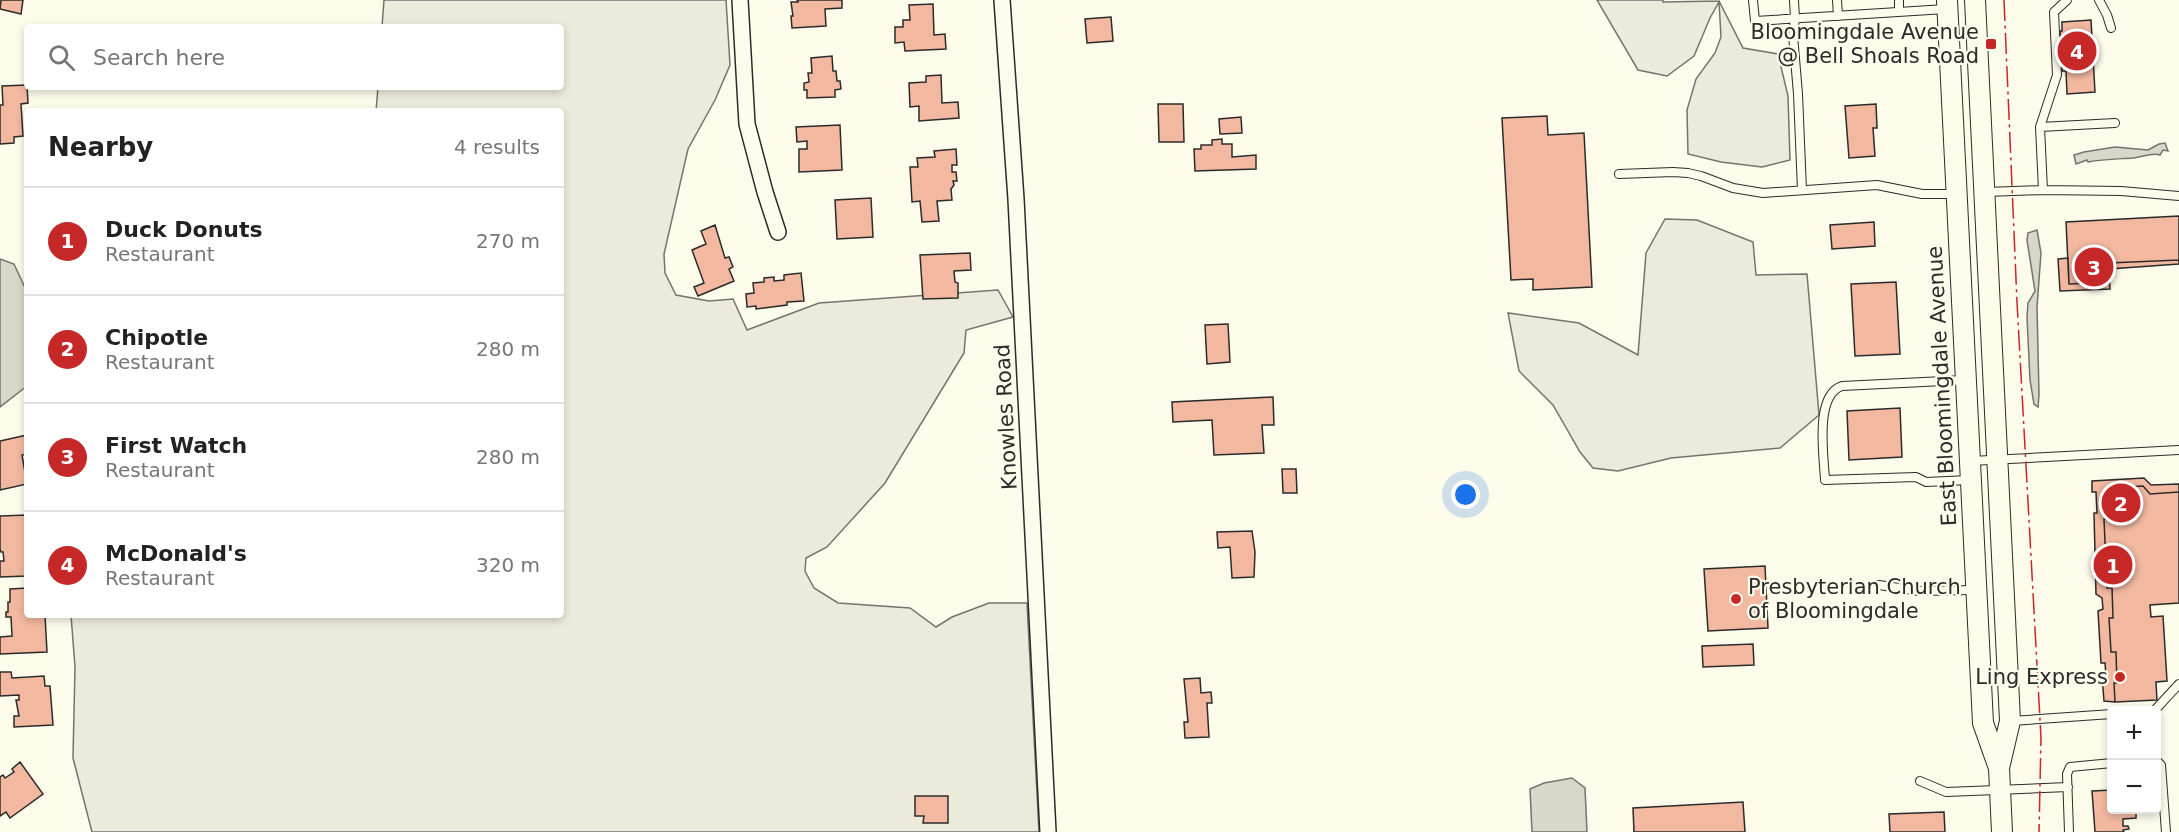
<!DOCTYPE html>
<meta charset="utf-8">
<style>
body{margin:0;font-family:"DejaVu Sans",sans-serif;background:#f2f2f2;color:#222}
.controls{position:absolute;right:18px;bottom:18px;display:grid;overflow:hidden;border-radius:6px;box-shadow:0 3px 9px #0003}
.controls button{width:54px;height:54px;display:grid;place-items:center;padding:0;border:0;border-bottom:2px solid #e0e0e0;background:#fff;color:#222;font:30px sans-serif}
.you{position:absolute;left:1466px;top:495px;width:21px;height:21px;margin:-15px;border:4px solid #fff;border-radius:50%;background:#1a73e8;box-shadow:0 0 0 9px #1a73e833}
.badge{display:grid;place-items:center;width:39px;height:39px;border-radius:50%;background:#c62828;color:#fff;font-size:20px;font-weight:700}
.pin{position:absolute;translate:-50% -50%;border:3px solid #fff;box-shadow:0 2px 6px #0006}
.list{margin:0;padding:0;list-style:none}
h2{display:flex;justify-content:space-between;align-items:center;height:78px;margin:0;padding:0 24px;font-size:26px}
h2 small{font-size:20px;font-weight:400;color:#767676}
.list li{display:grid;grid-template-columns:39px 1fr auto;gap:18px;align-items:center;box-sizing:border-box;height:108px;padding:0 24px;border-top:2px solid #e0e0e0}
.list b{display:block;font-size:22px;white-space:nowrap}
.list p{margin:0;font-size:20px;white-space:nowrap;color:#767676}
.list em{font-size:20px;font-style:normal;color:#767676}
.icon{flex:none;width:33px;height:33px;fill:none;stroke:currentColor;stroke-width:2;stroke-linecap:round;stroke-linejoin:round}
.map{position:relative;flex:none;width:2179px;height:832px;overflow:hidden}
.search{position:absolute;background:#fff;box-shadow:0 3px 9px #0003;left:24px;top:24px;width:540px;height:66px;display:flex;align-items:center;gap:15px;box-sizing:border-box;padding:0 21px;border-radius:6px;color:#767676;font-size:22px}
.panel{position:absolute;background:#fff;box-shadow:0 3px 9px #0003;left:24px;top:108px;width:540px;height:510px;border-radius:6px}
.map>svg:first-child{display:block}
</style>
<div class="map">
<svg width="2179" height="832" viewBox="0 0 2179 832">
<rect width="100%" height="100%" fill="#fdfbea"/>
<path fill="#ecebdb" stroke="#74746e" stroke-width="1.5" d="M384,0H726L730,65L715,100L688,149L664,254L665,273L676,295L709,301L733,299L747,330L819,303L998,290L1013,317L966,330L964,353L885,483L827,547L806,558L805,571L814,588L838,603L910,608L936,627L952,617L989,603H1027L1039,832H92L73,758L75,667L71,615H561V111H376L378,87H561V27H382Z
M1597,0H1663V2L1719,1L1743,48L1778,54L1788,96L1790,160L1762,167L1721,162L1688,154L1687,110L1696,79L1715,53L1721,37L1719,2L1710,18L1694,56L1667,76L1638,70Z
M1665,219L1697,220L1753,242L1756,275L1807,274L1819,415L1780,448L1671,458L1618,471L1593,468L1580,452L1553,405L1519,371L1508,313L1579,323L1638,355L1646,253Z"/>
<path fill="#d8d7c9" stroke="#74746e" stroke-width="1.5" d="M2165,143L2168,151L2163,150L2160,155C2152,152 2143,157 2133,158C2118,159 2103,159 2088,162L2087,160L2076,164L2074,155L2084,152L2115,147L2148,150L2159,144Z
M2037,230L2041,253L2037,307L2039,395L2038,407L2034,404L2030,380L2027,317L2028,303L2035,291L2027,240L2028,233Z
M0,259L14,264L27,292V386L0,407Z
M1572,778L1585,788L1587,832H1532L1530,789L1544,783Z"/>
<path fill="#f2b8a0" stroke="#2b2b2b" stroke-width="1.5" d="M1,0H23L21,14L0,9Z
M797,0H842V8L825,9L826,26L792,28L791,16H793L791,2H798Z
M933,4L934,35L945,34L946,49L905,51L904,42L895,43V27H903V20H910L909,5Z
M1111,17L1113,41L1087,43L1085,19Z
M2091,20L2095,92L2067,94L2066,71H2062L2060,31H2062V22Z
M832,56L833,71H836L837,81H840L841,89L835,90V97L807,98V90H804V83L809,82L808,73H812L811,58Z
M941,75L942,103L958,102L959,118L919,121V106L910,107L909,83L926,82V76Z
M27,85L28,103L21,104L23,136L14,137V143L0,144V105H3L2,86Z
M1158,104H1183L1184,142H1159Z
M1876,104L1877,128H1873L1875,156L1849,158L1845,106Z
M1547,116L1548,135L1584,133L1592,287L1533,290V279L1511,280L1502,118Z
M1241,117L1242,133L1220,134L1219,119Z
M840,125L842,170L799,172V149H807V141L797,142L796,127Z
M1222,139V144H1232V157L1256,155V169L1195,171L1194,149H1201V145H1212V140Z
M956,149L957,165H952V172H956L957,181H953L954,185L951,189L952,200L937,201L939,221L922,222L920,201L912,202L910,167H918L917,158L935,157L934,151Z
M871,198L873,237L837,239L835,200Z
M2179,216V260L2109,263L2092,283L2069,284L2066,222Z
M1874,222L1875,246L1832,249L1830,225Z
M715,225L725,258L729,257L733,267L729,269L734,281L698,296L694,287L704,283L692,250L706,244L701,231Z
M970,253L971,270L954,271L955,282L958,283V298L923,299L920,255Z
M2068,258L2069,284L2092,283L2109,263L2179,260V264L2109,269L2110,289L2060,291L2058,259Z
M801,273L804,301L787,302V305L756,309V306L747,307L746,294L754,293L753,283L764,282V278L774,277V281L784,280V275Z
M1896,282L1900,354L1855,356L1851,284Z
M1228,324L1230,362L1207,364L1205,325Z
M1273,397L1274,425H1262L1264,453L1214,455L1212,420L1173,422L1172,402Z
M1900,408L1902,457L1849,460L1847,411Z
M27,435V454L22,455L27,484L0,490V441Z
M1282,469H1296L1297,493H1283Z
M2144,478L2151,485L2179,484V492L2150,494L2143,486L2106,488L2107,519H2104L2107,588H2112L2113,618H2109L2111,652H2116L2117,683H2114L2115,702L2104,701L2102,676H2106L2105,663H2101L2098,611L2103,609L2102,598L2096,594L2094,513H2097L2096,492H2092V481Z
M2143,486L2150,494L2179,492V603L2150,605L2151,617L2163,616L2167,681L2156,682L2157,700L2115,702L2114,683H2117L2116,652H2111L2109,618H2113L2112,588H2107L2104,519H2107L2106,488Z
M27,515V576L0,577V561H4L3,552H1L0,549V516Z
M1252,531L1255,552L1254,577L1232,578L1230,547L1218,548L1217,532Z
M1765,566L1768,628L1708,631L1704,569Z
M27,588V615H45L47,652L0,654V637L12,636L11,617H6V612H8V602H10V589Z
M1753,644L1754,665L1703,667L1702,646Z
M0,672H11L12,678L44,676L45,686H50L53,725L14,727V716H19L16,700H19V695L0,696Z
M1200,678L1201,693L1211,692L1212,703H1207L1209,737L1185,738L1184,722H1188L1184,679Z
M20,762L43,794L10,818L6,812L0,816V777L3,775L5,778L14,772L12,769Z
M2112,790V810H2136V818L2123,819V826H2128L2129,829L2123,830L2124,832H2095L2092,791Z
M915,796H948V823H923L924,816H915Z
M1743,802L1745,832H1634L1633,808Z
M1944,812L1945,832H1890L1889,814Z"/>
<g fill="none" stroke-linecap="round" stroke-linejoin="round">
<g stroke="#2b2b2b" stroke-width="10">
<path id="lane" d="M1753,0L1755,21L1946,9
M1794,0L1795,19L1793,35L1798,94L1802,190
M1837,0L1838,16
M1899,0V12
M2099,0L2107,15L2111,28
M2040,127L2115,123
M1619,174L1673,172L1688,173L1701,176L1733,188L1763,193L1877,185L1922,194H1956
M2043,190L2040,127L2057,75L2054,12L2067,0
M1986,192L2043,190L2121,191L2179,196
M1964,380L1842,386C1814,395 1824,457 1825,480L1916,477L1926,482L1969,480
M1971,461L2179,450
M1879,585L1919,591L1974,590
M2155,710L2179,684
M2012,721L2112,714
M2156,760L2161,765L2166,832
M1920,781L1946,792L2068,787
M2069,832L2067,774L2070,767L2112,763"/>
</g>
<g stroke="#2b2b2b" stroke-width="18">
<path id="street" d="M740,0L747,124L765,192L778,232
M1002,0L1016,199L1048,832"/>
</g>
<g stroke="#2b2b2b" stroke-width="22">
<path id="secondary" d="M1947,0L1983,723L1999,768
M1975,0L2010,721L1999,768L2002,832"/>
</g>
<use href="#lane" stroke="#fdfbea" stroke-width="8"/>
<use href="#street" stroke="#fdfbea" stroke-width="15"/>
<use href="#secondary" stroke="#fdfbea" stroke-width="20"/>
<path stroke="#c62828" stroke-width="1.5" stroke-dasharray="21 4.5 3 4.5" stroke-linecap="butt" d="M2004,0L2017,302L2041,738L2039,832"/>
</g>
<g fill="#c62828" stroke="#fdfbea" stroke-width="2">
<rect x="1985" y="38" width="12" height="12" rx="3"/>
<circle cx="1736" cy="599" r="6"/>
<circle cx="2120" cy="677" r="6"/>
</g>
<g text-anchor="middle" stroke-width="4.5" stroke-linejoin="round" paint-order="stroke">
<g font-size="21" fill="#2b2b2b" stroke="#fdfbea" text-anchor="end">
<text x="1979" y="39">Bloomingdale Avenue<tspan x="1979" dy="24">@ Bell Shoals Road</tspan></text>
<text x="1748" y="594" text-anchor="start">Presbyterian Church<tspan x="1748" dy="24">of Bloomingdale</tspan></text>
<text x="2108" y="684">Ling Express</text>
</g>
<g font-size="21" fill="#2b2b2b" stroke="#fdfbea">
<text transform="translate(1942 386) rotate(-93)" y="7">East Bloomingdale Avenue</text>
<text transform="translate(1006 417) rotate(-93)" y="7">Knowles Road</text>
</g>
</g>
</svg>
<div class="controls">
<button>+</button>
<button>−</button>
</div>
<div class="you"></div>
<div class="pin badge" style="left:2113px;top:565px">1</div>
<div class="pin badge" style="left:2121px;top:503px">2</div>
<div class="pin badge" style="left:2094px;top:267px">3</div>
<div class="pin badge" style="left:2077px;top:51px">4</div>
<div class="search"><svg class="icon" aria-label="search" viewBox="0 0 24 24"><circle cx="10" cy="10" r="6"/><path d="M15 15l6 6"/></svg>Search here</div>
<section class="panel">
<h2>Nearby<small>4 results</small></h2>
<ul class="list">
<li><span class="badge">1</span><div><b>Duck Donuts</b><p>Restaurant</p></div><em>270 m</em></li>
<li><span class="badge">2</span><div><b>Chipotle</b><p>Restaurant</p></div><em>280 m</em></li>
<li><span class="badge">3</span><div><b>First Watch</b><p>Restaurant</p></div><em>280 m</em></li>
<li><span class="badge">4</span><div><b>McDonald's</b><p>Restaurant</p></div><em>320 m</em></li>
</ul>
</section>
</div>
